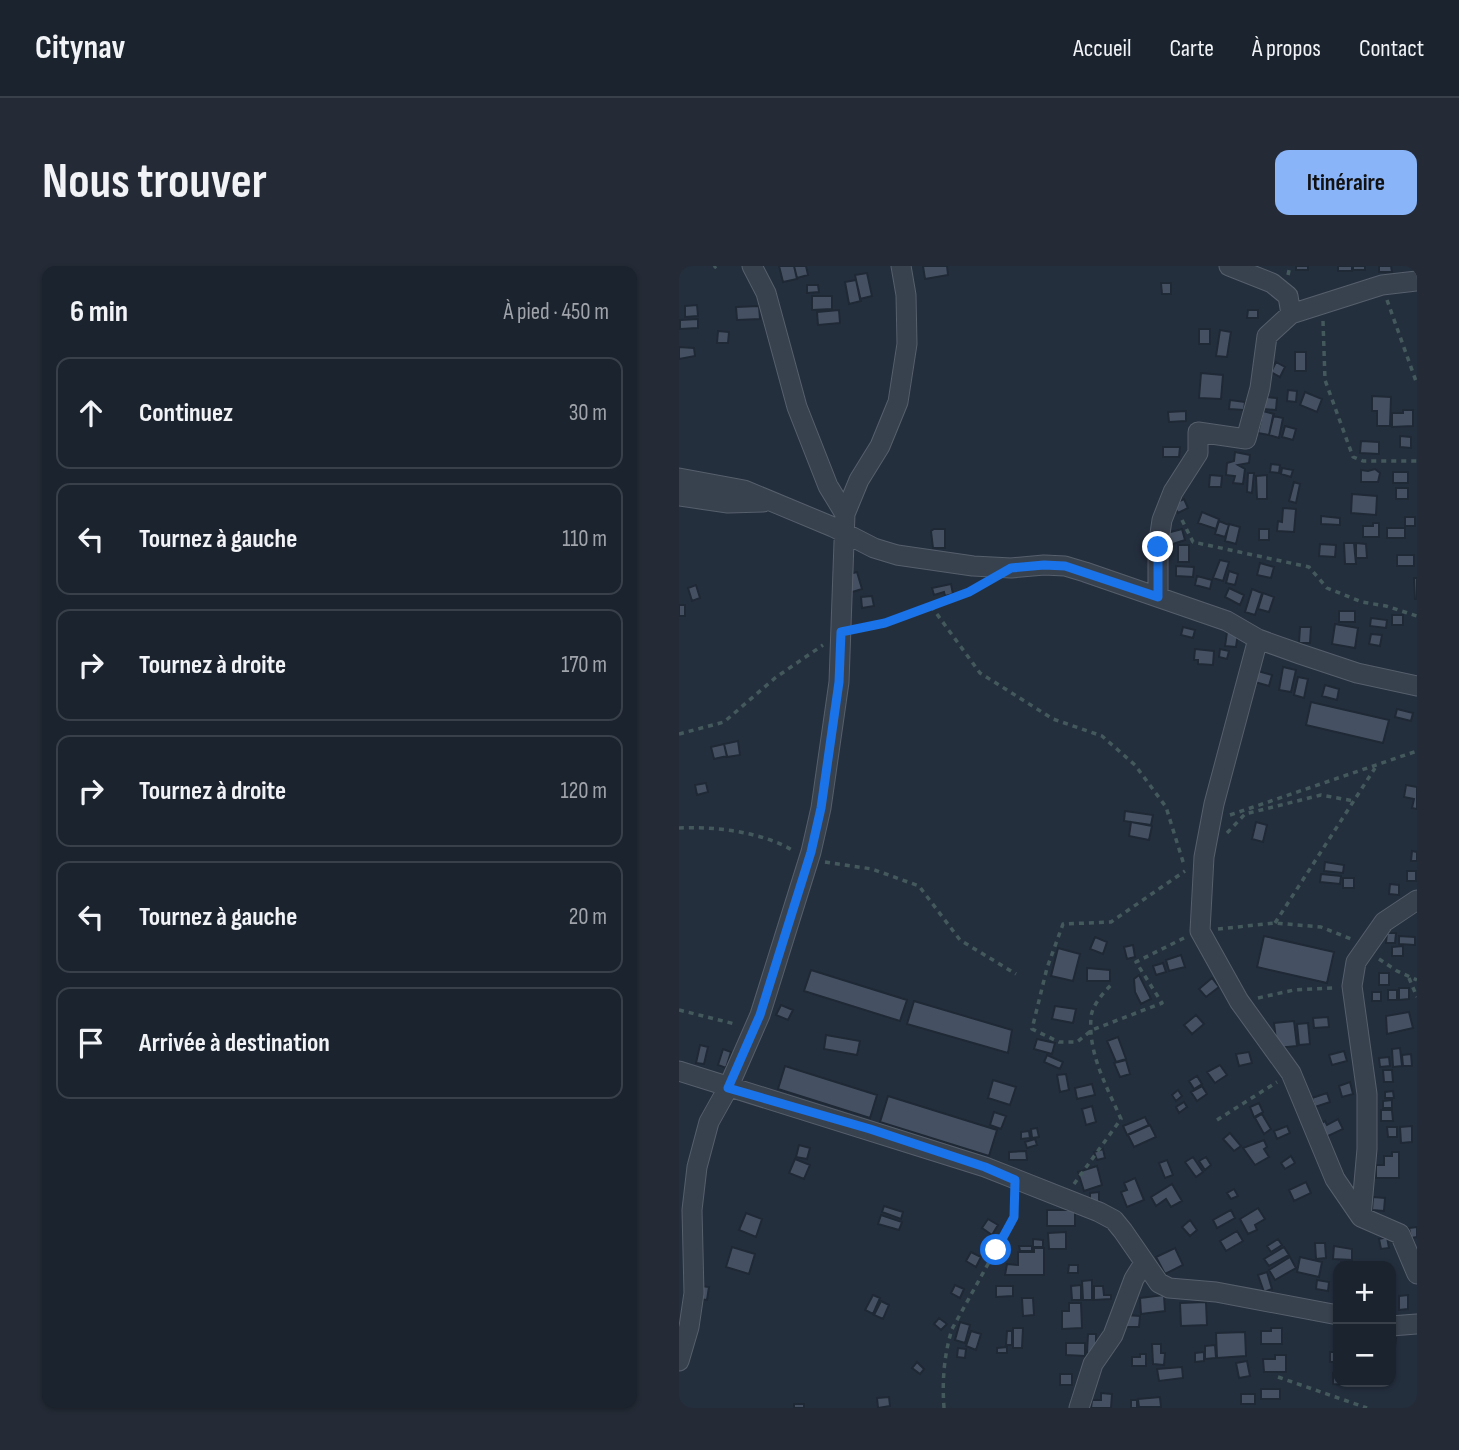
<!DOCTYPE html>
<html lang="fr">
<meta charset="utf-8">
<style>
body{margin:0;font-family:"Sofia Sans Condensed",sans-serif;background:#242b36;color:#f1f3f6}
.controls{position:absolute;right:21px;bottom:21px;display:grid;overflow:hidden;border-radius:14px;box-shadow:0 2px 5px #0004}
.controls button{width:63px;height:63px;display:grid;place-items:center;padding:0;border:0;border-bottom:2px solid #39404a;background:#1b232e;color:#f1f3f6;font:35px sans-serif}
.stop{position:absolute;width:21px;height:21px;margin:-16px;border:5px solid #1a73e8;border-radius:50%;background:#fff}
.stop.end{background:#1a73e8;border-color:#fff;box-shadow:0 2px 7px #0008}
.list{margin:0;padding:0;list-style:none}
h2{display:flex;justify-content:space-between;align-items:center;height:91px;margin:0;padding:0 28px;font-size:30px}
h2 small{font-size:23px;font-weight:400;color:#a0a4aa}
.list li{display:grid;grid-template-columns:46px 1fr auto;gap:21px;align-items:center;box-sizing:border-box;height:112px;margin:0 14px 14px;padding:0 14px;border:2px solid #39404a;border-radius:14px}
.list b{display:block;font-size:26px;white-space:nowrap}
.list em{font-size:23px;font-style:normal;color:#a0a4aa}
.icon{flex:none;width:38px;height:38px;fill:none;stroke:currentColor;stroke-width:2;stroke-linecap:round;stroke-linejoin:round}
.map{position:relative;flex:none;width:738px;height:1142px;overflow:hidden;border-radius:14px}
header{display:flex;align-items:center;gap:42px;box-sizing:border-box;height:98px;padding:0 35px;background:#1b232e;border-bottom:2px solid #39404a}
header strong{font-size:33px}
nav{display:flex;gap:38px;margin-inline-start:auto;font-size:24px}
.intro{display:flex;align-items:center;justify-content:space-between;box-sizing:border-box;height:168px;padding:0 42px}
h1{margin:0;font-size:49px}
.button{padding:18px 32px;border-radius:14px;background:#8ab4f8;color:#111;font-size:24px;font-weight:700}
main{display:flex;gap:42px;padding:0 42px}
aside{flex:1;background:#1b232e;border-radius:14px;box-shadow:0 2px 5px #0004}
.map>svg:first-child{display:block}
</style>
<header>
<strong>Citynav</strong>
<nav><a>Accueil</a><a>Carte</a><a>À propos</a><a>Contact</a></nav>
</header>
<div class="intro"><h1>Nous trouver</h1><a class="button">Itinéraire</a></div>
<main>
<aside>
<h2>6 min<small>À pied · 450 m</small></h2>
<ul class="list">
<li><svg class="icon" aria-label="ahead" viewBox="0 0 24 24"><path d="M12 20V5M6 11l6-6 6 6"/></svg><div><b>Continuez</b></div><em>30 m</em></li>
<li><svg class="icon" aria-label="left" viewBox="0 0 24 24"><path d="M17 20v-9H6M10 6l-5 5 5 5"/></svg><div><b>Tournez à gauche</b></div><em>110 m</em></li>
<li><svg class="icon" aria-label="right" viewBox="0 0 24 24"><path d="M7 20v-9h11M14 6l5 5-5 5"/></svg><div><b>Tournez à droite</b></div><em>170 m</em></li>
<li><svg class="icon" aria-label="right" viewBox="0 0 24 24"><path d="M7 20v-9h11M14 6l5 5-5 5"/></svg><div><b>Tournez à droite</b></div><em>120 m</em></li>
<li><svg class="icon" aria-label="left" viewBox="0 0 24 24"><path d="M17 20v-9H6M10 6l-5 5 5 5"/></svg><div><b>Tournez à gauche</b></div><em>20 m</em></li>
<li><svg class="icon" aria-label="arrive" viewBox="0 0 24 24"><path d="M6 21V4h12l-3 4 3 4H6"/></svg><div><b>Arrivée à destination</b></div></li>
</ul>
</aside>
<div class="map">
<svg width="738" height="1142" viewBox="0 0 738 1142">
<rect width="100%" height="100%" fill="#242f3e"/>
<path fill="#455162" stroke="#1f2835" stroke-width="2" d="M100,0H115L118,13L104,16Z
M115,0H127L129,9L118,12Z
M244,0H268L269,9L246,13Z
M617,0H629V4H617Z
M659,0H673V5H659Z
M674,0H686V4H674Z
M700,0H712L713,6H700Z
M188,7L193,30L181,33L176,9Z
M177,14L182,35L170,38L166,16Z
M482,17H492V28H483Z
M128,19H139L140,26L128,27Z
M133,30H153V43L133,44Z
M18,39L19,50L6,51V40Z
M80,40L81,53L58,54L57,41Z
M160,44L161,57L139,59L138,46Z
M569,44H579V52H568Z
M19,53V62L1,63V54Z
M520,63H531V78H520Z
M541,64L552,66L548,91L537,90Z
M39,65L50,66L49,77H38Z
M0,81L15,82L16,90L0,93Z
M616,86H627V105H616Z
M597,96L606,101L601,111L592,106Z
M522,107L544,109L542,133L520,132Z
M609,124L618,125L617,136L608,135Z
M626,126L643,133L638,146L621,139Z
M693,130L712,131L711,160H698V145H693Z
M586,131L598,132L597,144L585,143Z
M551,134L566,136L565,144L550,143Z
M724,144H734V160L713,161V147H724Z
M507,145V155L490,156L489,146Z
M584,145L595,148L590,169L579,167Z
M594,150L604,152L600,172L590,169Z
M606,160L617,163L614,174L603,171Z
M721,170L732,171V182L721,181Z
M682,175L700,176V188L681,187Z
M484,181H501L500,191H484Z
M556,186L571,189L570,197L559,199L566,203L564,218L554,217L556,210L547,209L548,197L555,195Z
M592,198L601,199L600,207L591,206Z
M603,202L614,204L612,211L602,208Z
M696,203L701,207L699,216H682V204L689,205Z
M714,206H729V217H714Z
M569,207H575L573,227L568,226Z
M531,209L543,210L542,221H530Z
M588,209V233H578L577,210Z
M615,216L621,218L617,237L610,235Z
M717,222H729V233H717Z
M673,228L698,230L697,249L672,247Z
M505,233L509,242L499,247L494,238Z
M604,242L617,243L615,266L598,265L599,255L603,256Z
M523,246L540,253L537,263L519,257Z
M642,250L661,252V259L642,258Z
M726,251H736V260H726Z
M540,255L550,259L546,271L536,268Z
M694,257H700V271H684V260H694Z
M550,258L561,261L557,278L546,275Z
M708,262H726V272H708Z
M255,263H266V282H254L252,265Z
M503,263L506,274L488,280L484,268Z
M580,263H590V274H580Z
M665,277H675L677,298H666Z
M677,277L687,278L688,292H677Z
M641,278L657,279L656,291L640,290Z
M499,279H510V296H499Z
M718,289H735V300H718Z
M541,294L550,296L544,315L534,312Z
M581,297L595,301L592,312L578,309Z
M497,300L515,301L514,311L497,310Z
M550,305L559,308L556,319L547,317Z
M178,306L183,323L170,327L166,309Z
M518,310L533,314L531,323L516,319Z
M735,312H738V333H736Z
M272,318L274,328L266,330L265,326L255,329L253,322Z
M17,319L21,332L13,335L9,322Z
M550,322L565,329L561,339L546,331Z
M573,323L583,327L576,349L566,346Z
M584,327L595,331L590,346L579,343Z
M193,330L195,340L183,342L182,331Z
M0,339H6V350H0Z
M660,345H676V356H660Z
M713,349H724V359H713Z
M692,352L708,354L707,362L691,360Z
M656,358L679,362L676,382L653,378Z
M504,361L516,364L514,372L502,369Z
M621,361H632L631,377H620Z
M548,366L559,367L557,381L546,380Z
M692,368L703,369L701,380L690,378Z
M516,383L535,385L534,399L519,398V394H515Z
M541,383L550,385L548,393L540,391Z
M604,401L617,404L612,426L600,424Z
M579,405L593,409L590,420L576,416Z
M619,411L629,413L625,432L615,429Z
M646,419L660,423L658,434L643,430Z
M632,436L710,454L704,477L627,459Z
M718,443L734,447L732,455L716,451Z
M59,475L61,489L48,491L45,478Z
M45,478L48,490L35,493L32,481Z
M27,517L29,526L18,529L16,519Z
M727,519L738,521V543L733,542L735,533L725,531Z
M446,545L474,549L472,559L445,555Z
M452,556L473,560L470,574L450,570Z
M577,556L588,559L584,576L573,573Z
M733,585L738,586V595H732Z
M646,596L665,599L664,607L645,605Z
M728,605H737V615H728Z
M642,608L662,610L661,618L641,616Z
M664,612H675V622H664Z
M711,618L720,619V629L710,628Z
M708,667H717L716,677H707Z
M585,670L655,686L648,717L578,701Z
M720,670L736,671V679L720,678Z
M416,671L428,676L424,688L411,683Z
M454,679L456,691L448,693L445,681Z
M724,680V690H713V681Z
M379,682L401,688L394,715L372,710Z
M502,689L506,701L490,705L487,694Z
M484,697L487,706L477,709L474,700Z
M408,702L431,704V715H408Z
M132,704L228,734L221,755L125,725Z
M700,707H710V719H700Z
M460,709L472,733L462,738L456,726L455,713Z
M533,712L540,721L527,731L520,723Z
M720,722H730V733L720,734Z
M709,724H718V734H709Z
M693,726H702V735H693Z
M235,735L333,764L329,787L228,758Z
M102,739L114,744L109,754L97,749Z
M376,740L397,743L394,757L373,753Z
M730,746L734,762L708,768L707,750Z
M517,749L525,758L513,768L505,759Z
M649,751L650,761L635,762L634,752Z
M615,755L618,780L598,782L595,757Z
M629,757L631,778L620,779L618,758Z
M147,769L181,775L178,789L145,783Z
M439,771L447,793L437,796L428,775Z
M358,773L376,777L373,788L355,783Z
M21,779L29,781L25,798L17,797Z
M721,782L723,800L714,801L713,783Z
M44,783L52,786L47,802L39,799Z
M665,785L668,795L653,799L650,789Z
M570,786L573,797L560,800L557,788Z
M732,788L733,800H724L723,789Z
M368,789L384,796L381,803L365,796Z
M710,791L711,800L701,801L700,792Z
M447,794L451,808L441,811L435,797Z
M541,799L548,809L536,817L528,806Z
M106,800L198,829L191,852L99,823Z
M704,804H713L714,816H705Z
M387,808L390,824L381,826L378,809Z
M518,810L523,818L515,823L510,815Z
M314,814L337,821L331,839L309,832Z
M671,816L674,828L663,831L660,820Z
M413,818L416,829L398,833L396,822Z
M523,820L528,828L518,835L512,826Z
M499,824L503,830L497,835L493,829Z
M714,825L715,832H706V826Z
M648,827L651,836L636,841L633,832Z
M209,830L318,864L310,890L201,856Z
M713,834V842H704V835Z
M505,836L508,841L500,847L497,841Z
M580,837L584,846L575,851L571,841Z
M413,840L417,856L407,859L403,843Z
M702,844H713L714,855H702Z
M315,846L327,850L322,863L311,859Z
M583,848L592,863L585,868L576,852Z
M466,851L470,859L448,869L444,860Z
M659,853L664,863L647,871L640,858L646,855L648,859Z
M471,859L477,871L455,881L449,869Z
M608,860L611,867L598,873L595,865Z
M733,860V876L722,877L721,861Z
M708,861H718V871H709Z
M358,862L360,871L353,872L352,863Z
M350,865L351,872L342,873V866Z
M551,867L562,880L555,885L544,873Z
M356,873L358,879L348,882L346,876Z
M585,874L588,881L585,883L590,891L576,899L564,882Z
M120,879L131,882L128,893L117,891Z
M424,883L426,892L418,894L415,886Z
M347,885L348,894H330V886Z
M713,886H720V912H697V899H705V890H713Z
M612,890L616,897L606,903L602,897Z
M514,891L524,906L517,911L506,896Z
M527,891L532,899L526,904L520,895Z
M116,893L131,899L125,913L110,907Z
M488,894L494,909L486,912L480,897Z
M418,900L423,919L405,925L399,906Z
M456,912L465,934L448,941L442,926L448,924L445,917Z
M627,916L632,927L615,935L610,924Z
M493,918L503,935L492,941L487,933L477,940L472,931Z
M555,923L559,930L552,933L548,927Z
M420,926V938L411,939V927Z
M694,931L706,932L705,945L693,944Z
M205,940L224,946L222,953L203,946Z
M579,942L586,953L576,959L578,964L569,968L561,953Z
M368,944H396V960H368Z
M552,944L556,952L538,962L534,954Z
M67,947L83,953L77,971L60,964Z
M202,949L223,956L220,964L199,958Z
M309,953L319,959L313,969L303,962Z
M511,954L518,964L511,970L503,961Z
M738,961V971L732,972L730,962Z
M558,965L564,975L547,985L541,975Z
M387,966V983H370L369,967Z
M708,971L710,982L702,983L700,973Z
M354,973L364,974V981H354Z
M599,973L603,979L592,986L588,980Z
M636,977H646L647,992L637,993Z
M340,980H353V985H341Z
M655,980L673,983V994L654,993Z
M53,981L76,988L70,1008L47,1001Z
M605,981L610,989L590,1000L585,993Z
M355,982H365V1009H326L328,998L339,999V986H355Z
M496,982L504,999L486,1008L477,991Z
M292,986L302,991L297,1001L287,995Z
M611,991L617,1002L596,1014L590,1004Z
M621,991L643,996L640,1011L618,1006Z
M662,996H674L673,1000H662Z
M390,999H399V1007H389Z
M588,1006L593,1023L585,1026L579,1009Z
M413,1014V1034H404L403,1015Z
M638,1014L650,1016L649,1025L637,1023Z
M276,1019L285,1023L281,1032L272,1027Z
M402,1019V1034H393L392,1020Z
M22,1020L30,1021L28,1034L20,1033Z
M317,1020H334V1030L317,1031Z
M415,1020H424L425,1029H432V1033L415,1034Z
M194,1029L201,1032L194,1048L186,1044Z
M485,1029L486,1045L462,1048L461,1032Z
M729,1029V1043L720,1044V1030Z
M343,1032H354L355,1049L344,1050Z
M202,1035L210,1039L204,1053L195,1049Z
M527,1036L528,1059L502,1060L501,1037Z
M390,1037H402L403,1062L383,1063V1045H390Z
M447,1049L461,1050L460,1061H447Z
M260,1052L268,1058L262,1064L255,1058Z
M281,1056L291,1059L286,1077L276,1074Z
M334,1062H344L343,1082H334Z
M592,1062H603V1078H582V1065H592Z
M292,1065L302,1068L297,1084L287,1080Z
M328,1065H333V1079H327Z
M566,1066L567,1090L538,1092L537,1067Z
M409,1068H417V1087H408Z
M712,1071L717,1072L715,1088H712Z
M387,1077H406V1090L387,1089Z
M473,1078H482V1087H486L485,1099L474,1098Z
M536,1079L537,1092L526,1093V1080Z
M328,1081V1087H318V1082Z
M279,1082L287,1083L286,1092L278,1091Z
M525,1086V1095L516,1096V1087Z
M651,1086H659V1096H651Z
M461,1088H467V1100H453V1091H461Z
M596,1089H607V1106H585L584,1093H596Z
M568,1095L571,1110L560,1112L557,1097Z
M238,1096L245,1103L241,1108L233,1102Z
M503,1101L504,1112L480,1115L478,1103Z
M654,1107H659V1116H675V1119L654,1118Z
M381,1108H393V1119H381Z
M582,1123H601V1133H582Z
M422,1127L433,1128L432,1142H412L413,1134H422Z
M562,1128H576V1138H562Z
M210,1131L211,1140L199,1142L198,1132Z
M481,1131L482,1141H460L459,1133Z
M452,1134H458V1142H452Z
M115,1138H125V1142H115Z"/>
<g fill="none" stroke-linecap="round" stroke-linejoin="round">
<g stroke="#565f6c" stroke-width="21">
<path id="minor" d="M73,0L87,27L118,141L149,220L166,248
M612,48L703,19L738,15
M0,212L65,224L154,261L195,282L218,289L294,300L332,302L365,299L386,300L406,306L548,355L579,373L621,388L678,407L738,420
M0,230L49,237L84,236
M479,331V281L483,254L494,226L519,187V166L567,173L581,122L588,70L612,48L609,30L593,17L550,0
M579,373L535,538L525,591L521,665L560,735L612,807L656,913L682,951L721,968L738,1008
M0,805L306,901L420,946L435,954L444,965L480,1017L490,1022L537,1026L659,1049
M682,951L688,883V828L673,720L677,696L705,656L738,634
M712,1060L738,1058
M0,1095L10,1061L15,1027L13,944L18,901L30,856L49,822L81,749L132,586L142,542L160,416L166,248L180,214L201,180L219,136L228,78L227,29L222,0
M400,1142L414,1098L434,1069L455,1013L465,997"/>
</g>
<path stroke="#44595c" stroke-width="3.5" stroke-dasharray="5 5" stroke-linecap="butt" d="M35,2L37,0
M609,9L611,0
M708,34L738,118
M644,55L646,114L674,191L684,195H738
M503,254L514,276L630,301L648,322L683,336L707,340L738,350
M252,340L301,407L374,453L423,470L456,499L487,541L505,599
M179,363C220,353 266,340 303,319
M0,468L45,456L96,412L144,379
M551,549L738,485
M0,562C34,560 83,566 113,584
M548,567L566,548L642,529L675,535
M146,596L193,603L240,620L281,674L337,708
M596,657L696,502
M539,663L596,657L642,661L672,673
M505,672L457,696L483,737L413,764L398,776H380L353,763L368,702L384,658L432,656L506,605
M700,693L718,705L738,714
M730,712L738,731
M579,732L615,724L654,722
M0,744L56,758
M538,854L598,816
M395,918L442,853C428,821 409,788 412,752C412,741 424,727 432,719
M599,1111L688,1142
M265,1142C263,1115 265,1089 273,1063L335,951L336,930"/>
<use href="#minor" stroke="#38414e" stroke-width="19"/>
</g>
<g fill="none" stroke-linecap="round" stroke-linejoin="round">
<path stroke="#1a73e8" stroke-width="9" d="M317,984L335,951L336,914L306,901L191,863L49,822L81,749L132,586L142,542L160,416L162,366L206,357L290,326L332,302L365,299L386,300L479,331V281"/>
</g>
</svg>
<div class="controls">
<button>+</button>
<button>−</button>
</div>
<div class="stop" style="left:317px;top:984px"></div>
<div class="stop end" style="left:479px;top:281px"></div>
</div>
</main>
